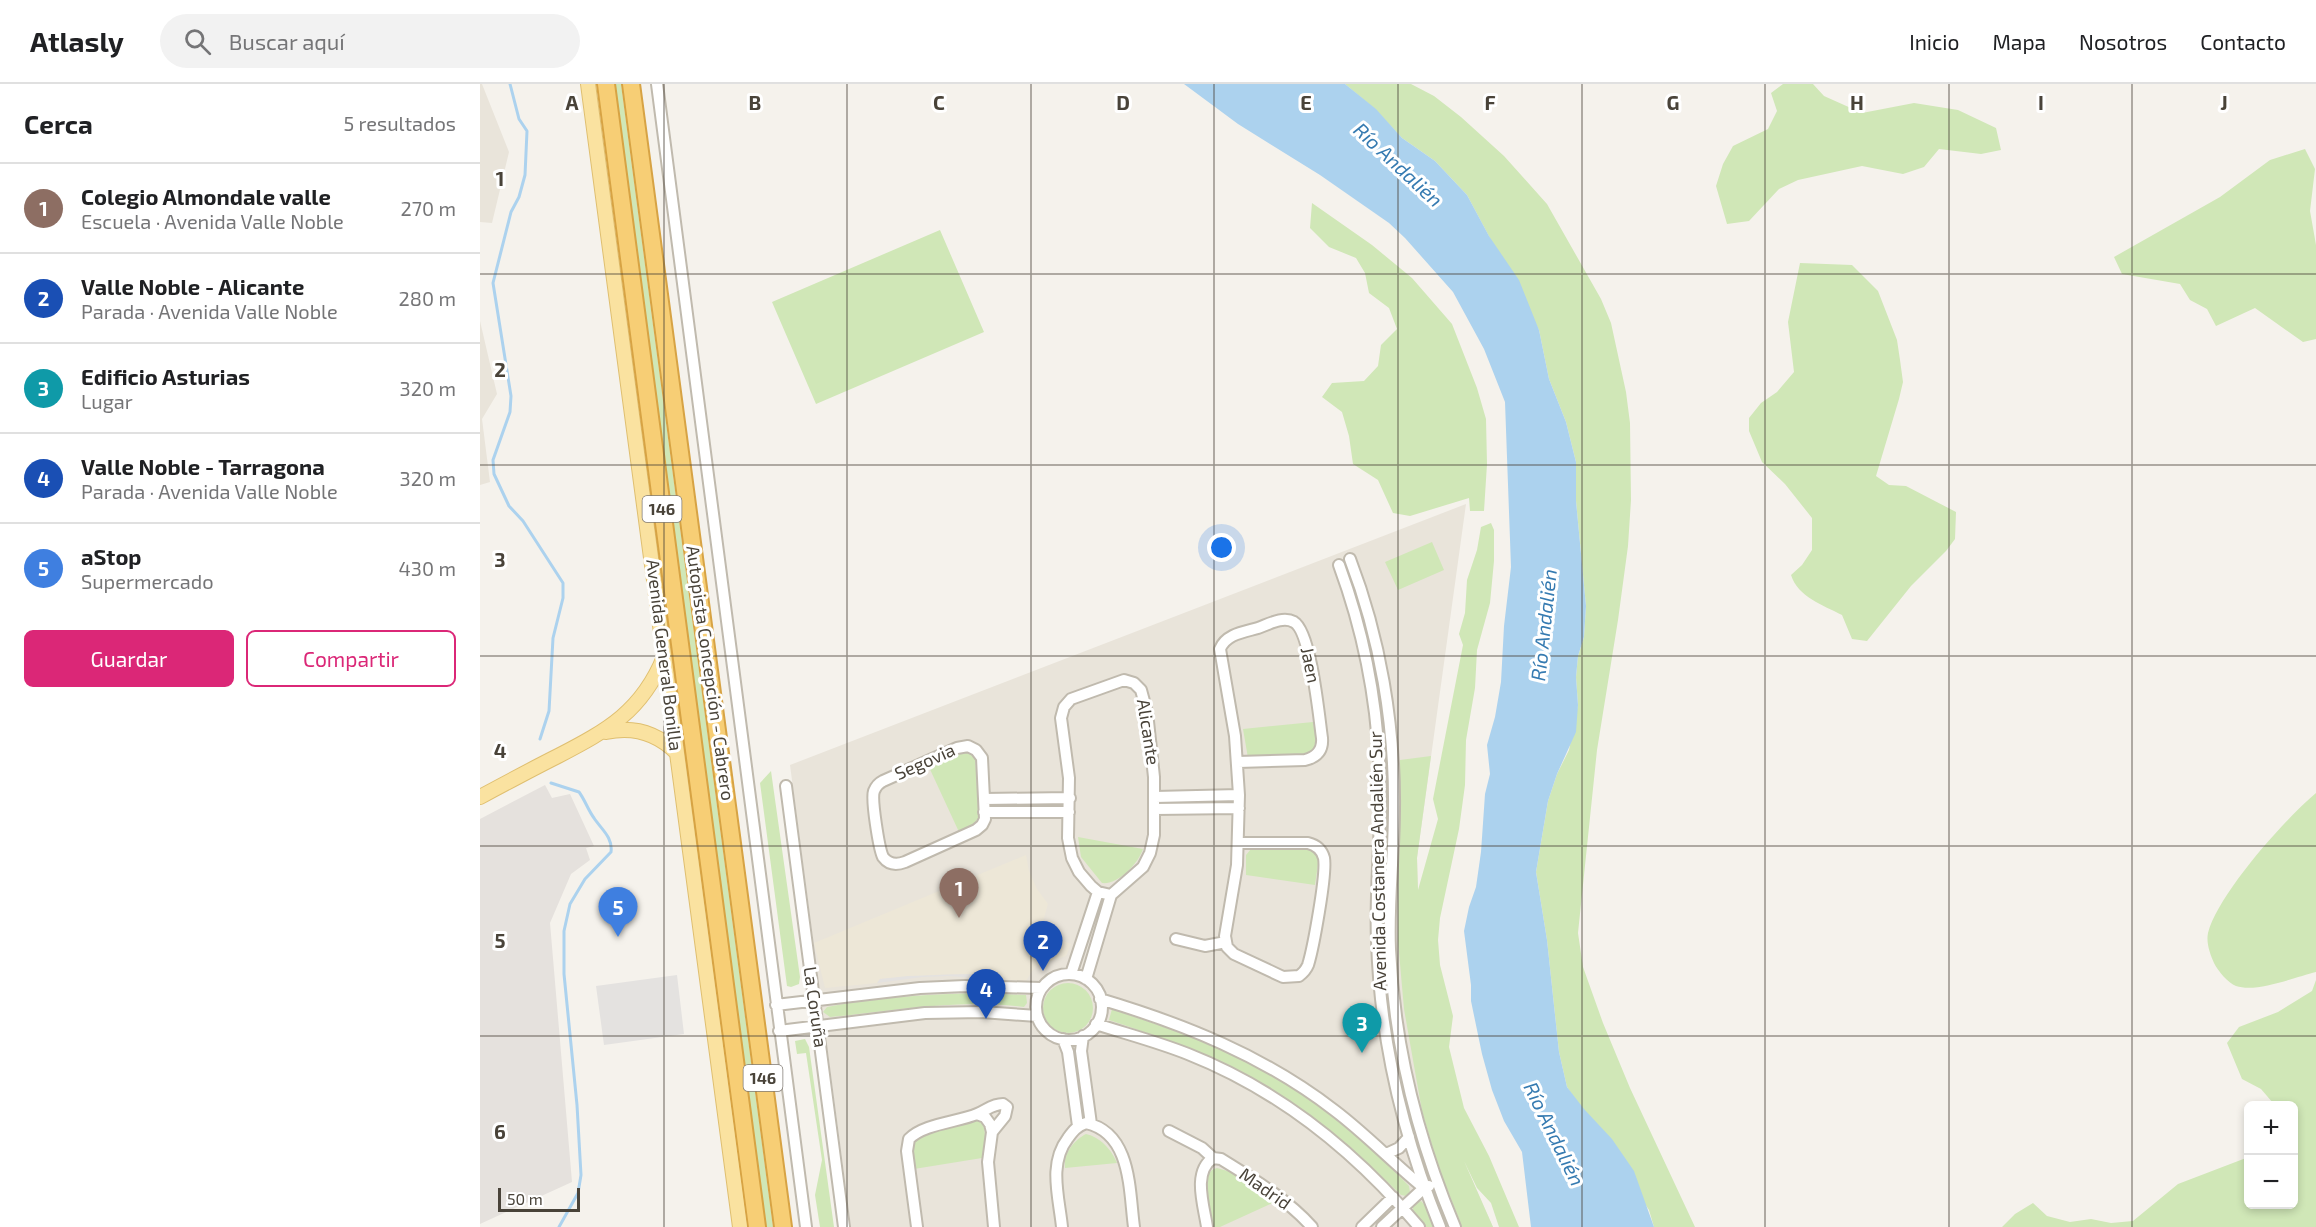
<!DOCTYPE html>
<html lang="es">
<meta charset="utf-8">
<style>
body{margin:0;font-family:"Exo 2",sans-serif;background:#f2f2f2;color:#202124}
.controls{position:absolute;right:18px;bottom:18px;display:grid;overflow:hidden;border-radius:9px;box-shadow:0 3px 9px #0003}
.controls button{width:54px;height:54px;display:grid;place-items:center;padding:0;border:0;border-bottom:2px solid #e0e0e0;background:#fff;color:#202124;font:30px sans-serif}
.scale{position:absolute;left:18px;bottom:15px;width:82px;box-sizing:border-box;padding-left:6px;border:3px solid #494339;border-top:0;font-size:16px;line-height:21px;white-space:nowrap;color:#494339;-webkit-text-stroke:4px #fff;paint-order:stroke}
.you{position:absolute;left:742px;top:464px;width:21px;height:21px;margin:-15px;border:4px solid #fff;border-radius:50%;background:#1a73e8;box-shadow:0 0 0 9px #1a73e833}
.badge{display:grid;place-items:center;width:39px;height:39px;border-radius:50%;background:#db2777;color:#fff;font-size:20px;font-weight:700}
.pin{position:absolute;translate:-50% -50px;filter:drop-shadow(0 2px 3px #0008)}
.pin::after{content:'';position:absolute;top:32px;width:21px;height:18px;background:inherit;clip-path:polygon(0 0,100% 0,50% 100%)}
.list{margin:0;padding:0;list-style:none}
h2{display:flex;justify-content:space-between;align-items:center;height:78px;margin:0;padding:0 24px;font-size:26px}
h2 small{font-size:20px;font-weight:400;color:#757577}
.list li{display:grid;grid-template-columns:39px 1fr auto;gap:18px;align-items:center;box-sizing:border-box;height:90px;padding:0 24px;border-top:2px solid #e0e0e0}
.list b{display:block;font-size:22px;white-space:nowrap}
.list p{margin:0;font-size:20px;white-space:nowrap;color:#757577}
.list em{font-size:20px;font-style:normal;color:#757577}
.actions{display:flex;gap:12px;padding:18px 24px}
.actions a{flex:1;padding:14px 0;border:2px solid #db2777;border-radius:9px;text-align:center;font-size:21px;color:#db2777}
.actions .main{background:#db2777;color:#fff}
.icon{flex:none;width:33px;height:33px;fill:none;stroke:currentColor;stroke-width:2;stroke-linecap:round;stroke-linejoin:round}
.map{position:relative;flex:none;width:1836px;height:1143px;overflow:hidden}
header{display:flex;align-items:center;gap:36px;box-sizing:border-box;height:84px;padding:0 30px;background:#fff;border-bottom:2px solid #e0e0e0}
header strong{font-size:28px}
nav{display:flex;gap:33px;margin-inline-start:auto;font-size:21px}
.search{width:420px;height:54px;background:#f2f2f2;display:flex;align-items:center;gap:15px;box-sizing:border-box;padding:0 21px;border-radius:33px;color:#757577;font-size:22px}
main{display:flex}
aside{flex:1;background:#fff}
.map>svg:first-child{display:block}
</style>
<header>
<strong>Atlasly</strong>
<div class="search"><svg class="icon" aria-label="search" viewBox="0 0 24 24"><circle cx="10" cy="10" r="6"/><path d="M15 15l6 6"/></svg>Buscar aquí</div>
<nav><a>Inicio</a><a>Mapa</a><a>Nosotros</a><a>Contacto</a></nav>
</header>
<main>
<aside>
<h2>Cerca<small>5 resultados</small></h2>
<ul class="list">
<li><span class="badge" style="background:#8d6e63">1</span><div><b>Colegio Almondale valle</b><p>Escuela · Avenida Valle Noble</p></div><em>270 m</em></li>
<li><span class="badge" style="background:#1a4fb4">2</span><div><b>Valle Noble - Alicante</b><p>Parada · Avenida Valle Noble</p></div><em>280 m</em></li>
<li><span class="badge" style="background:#0f9aa8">3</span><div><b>Edificio Asturias</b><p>Lugar</p></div><em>320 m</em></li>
<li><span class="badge" style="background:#1a4fb4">4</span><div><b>Valle Noble - Tarragona</b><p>Parada · Avenida Valle Noble</p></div><em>320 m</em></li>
<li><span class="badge" style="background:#3f7fe0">5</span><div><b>aStop</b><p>Supermercado</p></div><em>430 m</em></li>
</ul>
<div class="actions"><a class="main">Guardar</a><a>Compartir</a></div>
</aside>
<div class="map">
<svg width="1836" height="1143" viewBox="0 0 1836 1143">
<rect width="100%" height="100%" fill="#f5f2ec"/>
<path fill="#e9e4da" d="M0,0H2L29,68L12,139L0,138Z
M0,237L17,310L2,335L10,398L0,401Z
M986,420L937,774L939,858L955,990L965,1035L1013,1143H371L310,681Z"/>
<path fill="#e5e1dd" d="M65,701L72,714L90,710L114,762L106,764L110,776L91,790L70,839L92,1098L0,1140V735Z"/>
<path fill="#ede7d7" d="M546,771L549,787L557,805L568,820L560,848L591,860L586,872L557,882L552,887L546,897L495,894L492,890H468L400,895L397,899L345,904L334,859Z"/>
<path fill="#d0e7b7" d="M133,0H141L293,1143H284Z
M865,0H931L954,12L981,33L1024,72L1067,120L1121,215L1131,239L1146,308L1150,339L1151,416L1148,462L1138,536L1117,666L1098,849L1103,883L1123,939L1150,1004L1215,1143H1174L1169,1126L1087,1003L1079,968L1067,856L1056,788L1068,717L1077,690L1089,666L1098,621L1096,593L1098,572L1104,553L1106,522L1096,417V378L1086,338L1069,295L1059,246L987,111L955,77L922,54L895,25Z
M1303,0H1333L1344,12L1382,29L1434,19L1478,26L1516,44L1521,66L1501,70L1459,65L1444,83L1423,90L1382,82L1318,96L1299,105L1269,137L1247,140L1236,102L1243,80L1253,62L1288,45L1297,27L1291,9Z
M1825,65L1835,85L1830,127L1836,161V255L1823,258L1775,224L1736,242L1727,225L1710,216L1700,200L1642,190L1634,173L1740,113L1790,76Z
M832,119L892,161L932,194L972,240L997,304L1006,335L1007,380L1004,427H990L989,414L930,432L913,429L898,396L873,380L869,352L862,328L842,313L852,299L884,297L898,282L901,261L917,245L909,224L889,209L885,189L876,174L849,163L830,144Z
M460,146L504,248L336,320L292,218Z
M1320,179L1372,181L1398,207L1417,256L1420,276L1423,298L1419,315L1396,392L1409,401L1426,402L1476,428L1475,455L1466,467L1431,502L1387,557L1372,555L1362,531C1343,521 1318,513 1311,491L1322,481L1332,466V434L1305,400L1282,378L1269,347V334L1281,319L1297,308L1314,288L1308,238Z
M1011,439L1014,446V477L1010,519L997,566L995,604L986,656L985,701L979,745L960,834L958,856L960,881L973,932L969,963L984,1024L1009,1072L1039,1143H1019L1011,1119L997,1104L984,1077L1013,1143H982L958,1082L942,1027L924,925L918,857L920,676L951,672L937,774L938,806L958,735L953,715L983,561L979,550L985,529L987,496L997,466L1001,443Z
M952,458L964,486L918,506L905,478Z
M833,638L837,662L828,670L768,674L763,645Z
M485,666L495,672L499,733L492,742L479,748L448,681Z
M291,687L320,893L319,900L311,903L307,902L280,699Z
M1836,709V888C1815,893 1777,909 1756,902C1748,899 1738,887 1734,879C1730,870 1726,859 1728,849C1738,810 1805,735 1836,709Z
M598,753L663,765C658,780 638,801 622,799L601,773Z
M776,763L831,765L839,773L835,801L766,791V771L771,765Z
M1836,896V1143H1522L1535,1130L1553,1119L1567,1132L1590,1138L1611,1135L1631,1139L1653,1137L1698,1100L1766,1074L1768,1071V1120H1814V1022L1793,1021V1019L1781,1005L1762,995L1747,959L1759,943L1798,928L1832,907Z
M563 924a25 25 0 1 1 50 0a25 25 0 1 1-50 0Z
M502,909L546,911L547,919L544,923C478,914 415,927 350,933L343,928L347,923C398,913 450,910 502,909Z
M632,925C668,938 705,949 740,965C812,997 874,1045 929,1102L930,1108L926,1112L921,1111C872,1063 819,1018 757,986C717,965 673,951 629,936Z
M325,955L329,963L354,1143H340L335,1111L342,1076L326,969L317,970L315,957Z
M489,1035C512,1034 504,1060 502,1074L434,1085L432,1058L439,1052Z
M606,1050C620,1053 632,1066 637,1079L585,1084C583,1070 594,1056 606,1050Z
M737,1084L751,1088L795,1118L740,1143H731C729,1128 717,1088 737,1084Z
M939,1118L941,1117L944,1120L953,1143H946L933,1126V1123Z"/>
<path fill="#e4e2e0" d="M492,890L495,894L469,892L442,893L397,899L400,895L428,892Z
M197,891L204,950L124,961L116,902Z"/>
<path fill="#acd2ee" d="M704,0H865L896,25L922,54L955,77L987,111L1009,152L1039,196L1059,246L1069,295L1086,338L1096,378V417L1106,522L1104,553L1098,572L1096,593L1098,621L1096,648L1077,690L1068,717L1056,788L1067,856L1079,968L1087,1003L1104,1025L1132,1055L1154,1087L1174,1143H1051L1042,1068L1024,1037L1012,1006L1002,970L991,917V901L984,847L989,823L996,803L1001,768L1005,710L1010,690L1007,661L1015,633L1021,598L1024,542L1031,483L1025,318L1004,265L973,208L925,154L909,139L840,91L758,40Z"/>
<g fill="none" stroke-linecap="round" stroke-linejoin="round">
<path stroke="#acd2ee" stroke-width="3" d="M30,0L39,35L47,47L45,91L39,113L31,128L13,199L31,312L30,328L13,376L14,390L29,422L43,437L83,499V514L73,554L69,627L60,655
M71,699L99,708C105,716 108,726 114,734C121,745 133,753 131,768L105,795L90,820L84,847V890L97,1021L101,1091L98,1109L79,1143"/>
<g stroke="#c0baae" stroke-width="14">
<path id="minor" d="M177,0L326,1143
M870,475C900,553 915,641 914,725C914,772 908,818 910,865C914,961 938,1055 975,1143
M859,481C887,557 901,640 900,721C900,766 895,812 897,857C900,955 923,1052 960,1143
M488,662L496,666L502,674L505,735L502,741L496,746L425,778C417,781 409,781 403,773C399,765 391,715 394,707C396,702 399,699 403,697L477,664Z
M758,678L825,676C837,673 843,666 842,654C839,633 831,548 814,538C803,532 789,540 778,544C764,548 746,550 740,565L755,652L759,711L757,781L745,852L747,863L754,870L803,893L819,892C823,889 826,886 828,881C833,865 847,790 844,774C842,766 836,761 828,759H758
M306,702L364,1143
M675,713L759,711
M504,715L590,714
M675,725L759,724
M504,728H589
M696,855L725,862L746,858
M591,890L618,808
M556 923a33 33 0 1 1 66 0a33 33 0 1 1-66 0Z
M606,895L631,811L663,783L670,769L674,751V693L667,628L661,606L654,599L644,596L591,615L584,623L581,634L589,694L588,754L592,774L599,788L611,802L618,808L631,811
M620,915C704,940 784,972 854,1026C886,1050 913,1079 944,1104
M296,921L440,904L485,902L561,904
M616,940C647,950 678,958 708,970C799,1006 876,1068 939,1143
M299,947L445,929L502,928L557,932
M603,952L601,967L611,1040
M583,955L588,968L598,1042
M497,1030L505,1033L510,1040L512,1048L508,1078L514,1143
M689,1047L722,1064L733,1074L741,1075C773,1095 807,1115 832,1143
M906,1070L919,1064L929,1053
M437,1143L427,1067L429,1055C443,1040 478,1038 497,1030C507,1026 512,1020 523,1020L527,1023L525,1032L512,1048
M582,1143C579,1113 568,1080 588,1054C593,1047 597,1042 606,1039C652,1049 649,1107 654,1143
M727,1143C724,1122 712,1088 733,1074
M882,1143L913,1113
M902,1143L944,1104L949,1102"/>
</g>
<g stroke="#dfbf70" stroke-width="16">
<path id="major" d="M108,0L260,1143
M126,648C153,642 177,649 197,669
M0,713C26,699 52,685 78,672C128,646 162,627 184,573"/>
</g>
<g stroke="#d7a344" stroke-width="20">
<path id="highway" d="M126,0L277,1143
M151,0L303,1143"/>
</g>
<use href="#minor" stroke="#fff" stroke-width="10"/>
<use href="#major" stroke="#fae2a0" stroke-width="14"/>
<use href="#highway" stroke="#f7ce75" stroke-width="16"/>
</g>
<path fill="none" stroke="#494339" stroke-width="1.5" stroke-opacity="0.55" d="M184,0V1143M367,0V1143M551,0V1143M734,0V1143M918,0V1143M1102,0V1143M1285,0V1143M1469,0V1143M1652,0V1143M0,190H1836M0,381H1836M0,572H1836M0,762H1836M0,952H1836"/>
<g text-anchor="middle" stroke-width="6" stroke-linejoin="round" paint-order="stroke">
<g fill="#fff" stroke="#807b74" stroke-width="1.5">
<rect x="162.5" y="412" width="39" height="26" rx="4.5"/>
<rect x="263.5" y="981" width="39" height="26" rx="4.5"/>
</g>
<g font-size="16" font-weight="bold" fill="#494339">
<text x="182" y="431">146</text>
<text x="283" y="1000">146</text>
</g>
<g font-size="18" fill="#494339" stroke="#fff">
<text transform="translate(184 571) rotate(83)" y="6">Avenida General Bonilla</text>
<text transform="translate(830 581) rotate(78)" y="6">Jaen</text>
<text transform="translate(230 589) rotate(82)" y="6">Autopista Concepción - Cabrero</text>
<text transform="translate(668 648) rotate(81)" y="6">Alicante</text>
<text transform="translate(445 678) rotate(-24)" y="6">Segovia</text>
<text transform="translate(898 777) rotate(-91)" y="6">Avenida Costanera Andalién Sur</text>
<text transform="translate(335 923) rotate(82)" y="6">La Coruña</text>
<text transform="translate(785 1105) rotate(35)" y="6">Madrid</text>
</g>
<g font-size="20" font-style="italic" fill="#367bb1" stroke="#fff">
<text transform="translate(918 81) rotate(43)" y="7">Río Andalién</text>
<text transform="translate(1064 541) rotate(-84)" y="7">Río Andalién</text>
<text transform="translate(1074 1050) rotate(64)" y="7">Río Andalién</text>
</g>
</g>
<g font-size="20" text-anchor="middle" font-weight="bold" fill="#494339" stroke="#fff" stroke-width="6" stroke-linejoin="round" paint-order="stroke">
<text x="92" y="26">A</text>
<text x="275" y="26">B</text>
<text x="459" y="26">C</text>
<text x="643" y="26">D</text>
<text x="826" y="26">E</text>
<text x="1010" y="26">F</text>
<text x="1193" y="26">G</text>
<text x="1377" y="26">H</text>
<text x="1561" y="26">I</text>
<text x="1744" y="26">J</text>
<text x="20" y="102">1</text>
<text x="20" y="293">2</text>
<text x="20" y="483">3</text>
<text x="20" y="674">4</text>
<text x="20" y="864">5</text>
<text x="20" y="1055">6</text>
</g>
</svg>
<div class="controls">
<button>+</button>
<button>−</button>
</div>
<div class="scale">50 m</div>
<div class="you"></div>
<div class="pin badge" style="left:479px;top:834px;background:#8d6e63">1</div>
<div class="pin badge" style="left:563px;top:887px;background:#1a4fb4">2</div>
<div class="pin badge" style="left:882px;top:969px;background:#0f9aa8">3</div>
<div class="pin badge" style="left:506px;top:935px;background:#1a4fb4">4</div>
<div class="pin badge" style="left:138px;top:853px;background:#3f7fe0">5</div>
</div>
</main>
